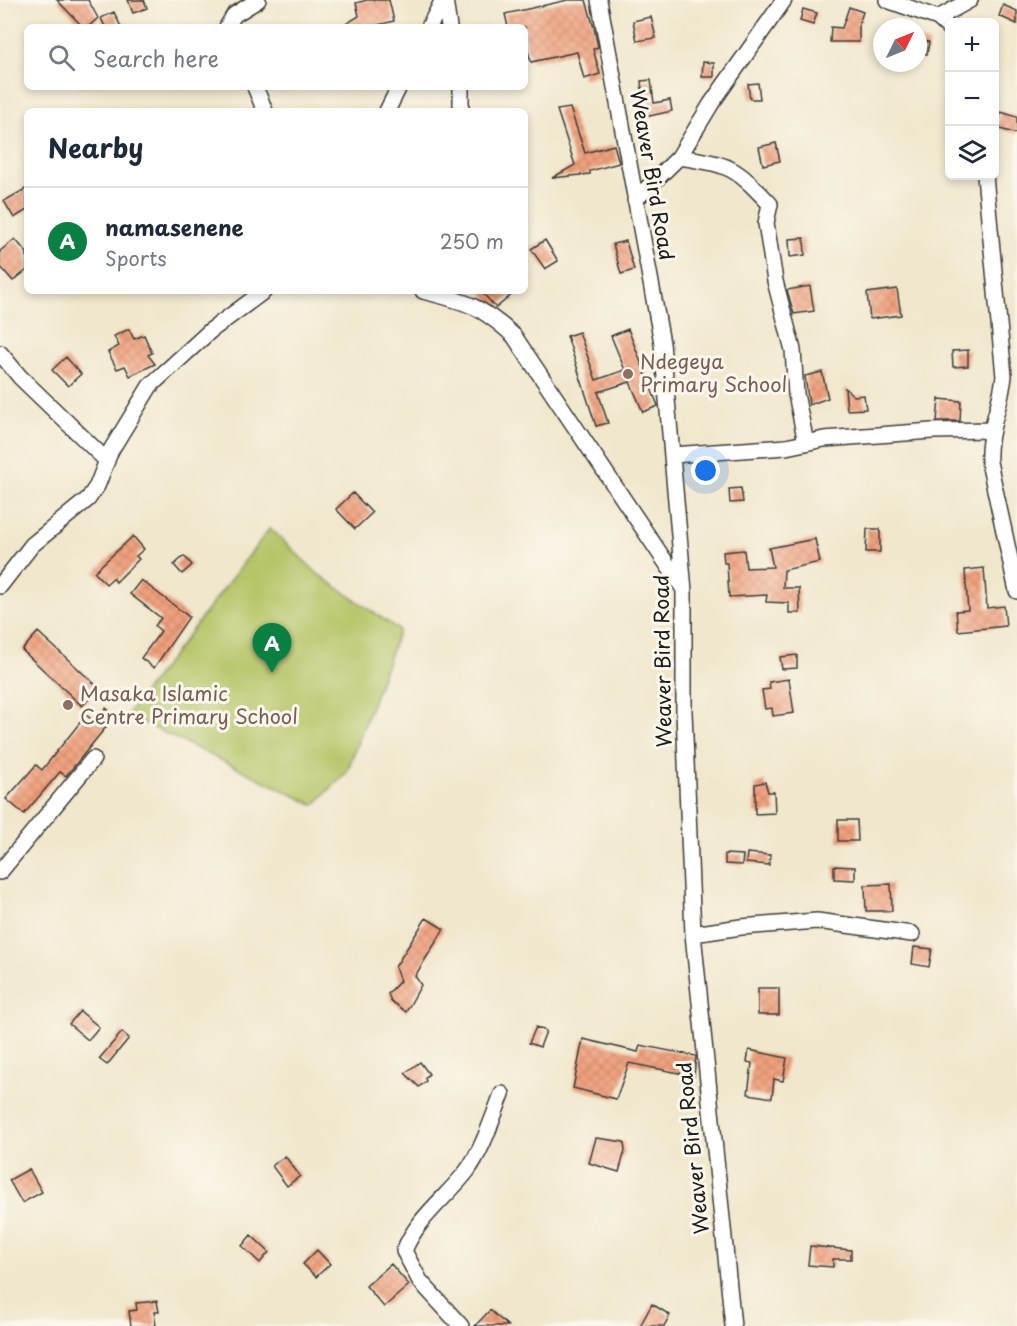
<!DOCTYPE html>
<meta charset="utf-8">
<style>
body{margin:0;font-family:"Playpen Sans",sans-serif;background:#f2f2f3;color:#1f2937}
.controls{position:absolute;right:18px;top:18px;display:grid;overflow:hidden;border-radius:9px;box-shadow:0 3px 9px #0003}
.controls button{width:54px;height:54px;display:grid;place-items:center;padding:0;border:0;border-bottom:2px solid #e0e1e3;background:#fff;color:#1f2937;font:30px sans-serif}
.compass{position:absolute;left:873px;top:18px;width:54px;height:54px;border-radius:50%;background:#fff;box-shadow:0 3px 9px #0003;rotate:47deg}
.you{position:absolute;left:706px;top:471px;width:21px;height:21px;margin:-15px;border:4px solid #fff;border-radius:50%;background:#1a73e8;box-shadow:0 0 0 9px #1a73e833}
.badge{display:grid;place-items:center;width:39px;height:39px;border-radius:50%;background:#0b8043;color:#fff;font-size:20px;font-weight:700}
.pin{position:absolute;translate:-50% -50px;filter:drop-shadow(0 2px 3px #0008)}
.pin::after{content:'';position:absolute;top:32px;width:21px;height:18px;background:inherit;clip-path:polygon(0 0,100% 0,50% 100%)}
.list{margin:0;padding:0;list-style:none}
h2{display:flex;justify-content:space-between;align-items:center;height:78px;margin:0;padding:0 24px;font-size:26px}
h2 small{font-size:20px;font-weight:400;color:#747a83}
.list li{display:grid;grid-template-columns:39px 1fr auto;gap:18px;align-items:center;box-sizing:border-box;height:108px;padding:0 24px;border-top:2px solid #e0e1e3}
.list b{display:block;font-size:22px;white-space:nowrap}
.list p{margin:0;font-size:20px;white-space:nowrap;color:#747a83}
.list em{font-size:20px;font-style:normal;color:#747a83}
.icon{flex:none;width:33px;height:33px;fill:none;stroke:currentColor;stroke-width:2;stroke-linecap:round;stroke-linejoin:round}
.map{position:relative;flex:none;width:1017px;height:1326px;overflow:hidden}
.search{position:absolute;background:#fff;box-shadow:0 3px 9px #0003;left:24px;top:24px;width:504px;height:66px;display:flex;align-items:center;gap:15px;box-sizing:border-box;padding:0 21px;border-radius:9px;color:#747a83;font-size:22px}
.panel{position:absolute;background:#fff;box-shadow:0 3px 9px #0003;left:24px;top:108px;width:504px;height:186px;border-radius:9px}
.map>svg:first-child{display:block}
</style>
<div class="map">
<svg width="1017" height="1326" viewBox="0 0 1017 1326">
<defs>
<pattern id="building-cross-hatch" width="8" height="8" patternUnits="userSpaceOnUse" patternTransform="scale(1.5)"><rect width="8" height="8" fill="#f1a17e"/><path d="M0 0l8 8M0 8l8-8" fill="none" stroke="#ce8a6c"/></pattern>
</defs>
<rect width="100%" height="100%" fill="#fbf7ec"/>
<filter id="ink" filterUnits="userSpaceOnUse"><feTurbulence type="fractalNoise" baseFrequency=".0167" numOctaves="2"/><feDisplacementMap in="SourceGraphic" scale="12" xChannelSelector="R" yChannelSelector="G"/><feConvolveMatrix kernelMatrix="1 2 1 2 8 2 1 2 1" color-interpolation-filters="sRGB"/></filter>
<filter id="wash" filterUnits="userSpaceOnUse"><feTurbulence type="fractalNoise" baseFrequency=".008" numOctaves="4" result="noise"/><feDisplacementMap in="SourceGraphic" scale="24" xChannelSelector="R" yChannelSelector="G"/><feGaussianBlur stdDeviation="1.35" result="paint"/><feColorMatrix in="noise" values="0 0 0 0 0 0 0 0 0 0 0 0 0 0 0 0 0 1.4 0 .05"/><feComposite in="paint" operator="in"/></filter>
<g filter="url(#wash)">
<rect width="100%" height="100%" fill="#f0e7cc"/>
<path fill="#b6c567" stroke="#697042" stroke-width="1.5" d="M270,528L318,574L399,630L347,772L314,805L127,715Z"/>
<g id="blocks">
<path fill="url(#building-cross-hatch)" d="M57,0H88L98,18L88,27H83Z
M128,0H144L147,8L133,13Z
M367,0H389L394,21L370,27H341L359,16L356,3Z
M568,0H586L594,28L598,47L593,49L600,74L584,79L577,52L531,62L525,41V27H508L505,14Z
M1003,5L1017,11V24L999,16Z
M849,7L863,12L859,24V42H830L831,27L842,28Z
M803,9L817,13L813,25L800,21Z
M114,12L121,27H105L101,18Z
M651,17L656,38L637,41L633,21Z
M918,40L929,42L927,54L918,52Z
M703,62L714,63V77H702Z
M651,80L654,103L670,100L672,111L645,117L641,81Z
M758,83L760,99H750L748,84Z
M570,108L585,153L614,145L619,163L590,171V174L552,178L575,165L557,110Z
M1001,112L1017,117V134L997,128Z
M776,143L780,161L763,165L759,147Z
M27,188V210L14,218L4,201Z
M804,238L805,255L790,257L789,239Z
M15,239L27,253V270L13,281L0,266V251Z
M545,240L558,261L545,269L531,249Z
M626,241L634,270L621,274L613,244Z
M810,286L814,311L794,314L787,290Z
M897,289L901,315L870,319L867,293Z
M481,291H516L496,308Z
M129,329L134,339L144,335L152,353L148,355L155,364L130,376L125,366L117,369L108,352L119,346L114,336Z
M628,329L658,406L643,412L630,382L598,392L608,423L596,426L567,336L579,332L596,380L625,370L611,336Z
M968,350V366L953,367L952,351Z
M66,357L81,374L68,386L52,370Z
M822,372L828,398L809,405L805,376Z
M845,388L854,396L864,395L866,409L847,410Z
M939,399L961,401L960,421H937Z
M741,488L743,502L730,503L729,489Z
M353,493L372,513L355,529L336,509Z
M867,529H880V552H866Z
M133,536L144,549L136,556L139,559L116,582L113,578L106,584L94,572Z
M815,539L820,562L784,570L783,588H799L800,613H789V603L766,602L767,595L729,597L727,563H724L723,552L744,550L746,568L773,567L769,548Z
M184,556L192,565L182,574L174,565Z
M984,568L987,608L1004,606L1006,626L958,631L956,611L968,610L965,570Z
M141,580L189,617L154,668L141,658L161,631L155,626L161,618L130,594Z
M38,632L99,688L82,706L22,650Z
M797,655V668L782,669L780,657Z
M789,679L794,713L773,716L772,708L765,709L762,690L770,689L769,682Z
M106,708L115,716L66,776L60,772L24,814L6,799L36,765L42,770L86,715L95,722Z
M765,782L768,792H774L775,813L755,814V784Z
M838,820H857L858,841H838Z
M747,853L770,855L769,865L746,863Z
M725,854L743,855L742,865L725,864Z
M834,866L855,867V880L834,879Z
M891,884L892,911H866L865,885Z
M426,918L444,929L415,976L421,985L406,1012L391,1001L388,994L400,981L395,967Z
M914,947L932,949L929,967L912,964Z
M758,988H779V1015H758Z
M80,1011L99,1027L88,1040L69,1024Z
M536,1027L546,1031L540,1047L529,1043Z
M122,1032L129,1038L107,1065L99,1059Z
M583,1039L638,1052L640,1045L696,1056L694,1076L629,1063L616,1099L573,1088Z
M749,1050L787,1058L783,1081L774,1079L772,1098L748,1094L752,1063L747,1062Z
M420,1062L429,1074L425,1078L426,1081L419,1087L405,1073Z
M596,1138L624,1142L625,1151L619,1172L589,1163Z
M285,1156L300,1176L287,1186L272,1166Z
M29,1169L42,1192L22,1203L9,1180Z
M251,1235L269,1252L260,1263L242,1246Z
M810,1246L851,1250V1259H833V1267L808,1265Z
M317,1250L330,1264L316,1277L303,1264Z
M391,1264L409,1285L384,1307L366,1286Z
M157,1301L159,1312H154L156,1326H131L129,1311L137,1310L136,1303Z
M652,1304L670,1315L664,1326H640Z
M490,1310L508,1326H475Z"/>
</g>
</g>
<g filter="url(#ink)">
<use href="#blocks" fill-opacity="0" stroke="#3c3a36" stroke-width="1.5"/>
<g fill="none" stroke-linecap="round" stroke-linejoin="round">
<g stroke="#3c3a36" stroke-width="18">
<path id="minor" d="M445,0L449,27
M599,0L662,343L684,591V712L693,934L733,1326
M887,0L938,18L950,29
M938,18L970,0
M227,27L234,15L258,0
M429,27L443,0
M255,87L265,111
M461,87V111
M387,111L399,87
M679,157C731,165 734,166 770,204L766,223L775,281L793,350L796,394L806,443
M985,176L1004,376C1001,406 987,432 989,462L1017,591
M635,200L679,157L711,104L784,0
M423,291C467,302 480,305 514,336L683,588
M0,353L20,377L107,461
M672,455L786,447L824,439L932,431L991,430
M0,586L32,545L88,499L97,486L111,450L150,386L210,331L264,291
M0,872L93,759
M693,934L741,927L817,921L912,934
M461,1326L420,1281L404,1251C417,1218 445,1199 467,1171C483,1149 492,1119 502,1094"/>
</g>
<use href="#minor" stroke="#fff" stroke-width="15"/>
</g>
</g>
<g fill="#8d6e63" stroke="#fbf7ec" stroke-width="2">
<circle cx="628" cy="374" r="6"/>
<circle cx="68" cy="705" r="6"/>
</g>
<g text-anchor="middle" stroke-width="6" stroke-linejoin="round" paint-order="stroke">
<g font-size="20" fill="#1c1c1c" stroke="#fbf7ec">
<text transform="translate(652 175) rotate(80)" y="7">Weaver Bird Road</text>
<text transform="translate(663 661) rotate(-91)" y="7">Weaver Bird Road</text>
<text transform="translate(693 1148) rotate(-96)" y="7">Weaver Bird Road</text>
</g>
<g font-size="20" fill="#785e54" stroke="#fbf7ec" text-anchor="start">
<text x="640" y="369">Ndegeya<tspan x="640" dy="23">Primary School</tspan></text>
<text x="80" y="701">Masaka Islamic<tspan x="80" dy="23">Centre Primary School</tspan></text>
</g>
</g>
</svg>
<div class="controls">
<button>+</button>
<button>−</button>
<button><svg class="icon" aria-label="layers" viewBox="0 0 24 24"><path d="M12 4l9 5-9 5-9-5zM3 14l9 5 9-5"/></svg></button>
</div>
<svg class="compass" viewBox="-18 -18 36 36"><path d="M0-13l5 13h-10z" fill="#e53935"/><path d="M0 13l5-13h-10z" fill="#747a83"/></svg>
<div class="you"></div>
<div class="pin badge" style="left:272px;top:673px">A</div>
<div class="search"><svg class="icon" aria-label="search" viewBox="0 0 24 24"><circle cx="10" cy="10" r="6"/><path d="M15 15l6 6"/></svg>Search here</div>
<section class="panel">
<h2>Nearby<small></small></h2>
<ul class="list">
<li><span class="badge">A</span><div><b>namasenene</b><p>Sports</p></div><em>250 m</em></li>
</ul>
</section>
</div>
